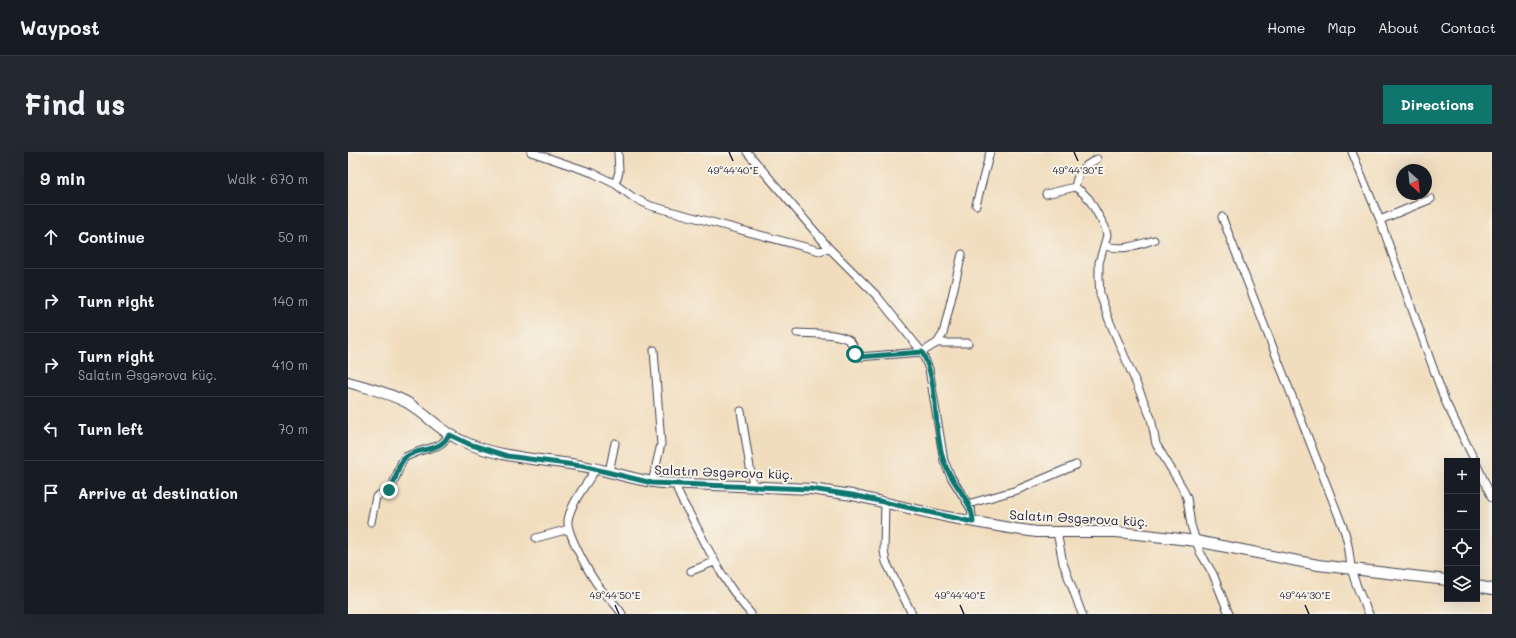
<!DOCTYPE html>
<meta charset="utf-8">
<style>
body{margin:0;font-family:Mali,sans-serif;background:#242831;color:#f1f3f6}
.controls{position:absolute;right:12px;bottom:12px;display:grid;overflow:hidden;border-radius:0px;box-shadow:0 4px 16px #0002}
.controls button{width:36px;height:36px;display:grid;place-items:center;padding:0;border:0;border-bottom:1px solid #363941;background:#171b24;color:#f1f3f6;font:20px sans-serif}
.compass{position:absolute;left:1048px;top:12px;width:36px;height:36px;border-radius:50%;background:#171b24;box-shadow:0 4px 16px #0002;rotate:153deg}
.stop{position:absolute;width:12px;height:12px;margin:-9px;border:3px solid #0f766e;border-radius:50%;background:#fff}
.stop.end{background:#0f766e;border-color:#fff;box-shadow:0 1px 4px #0008}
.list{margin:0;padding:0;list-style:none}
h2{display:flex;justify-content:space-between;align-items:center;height:52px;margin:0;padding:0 16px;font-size:17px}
h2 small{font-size:13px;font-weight:400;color:#9ea1a6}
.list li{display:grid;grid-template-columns:26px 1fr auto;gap:12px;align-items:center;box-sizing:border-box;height:64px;padding:0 16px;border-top:1px solid #363941}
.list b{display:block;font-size:15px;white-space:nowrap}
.list p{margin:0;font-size:13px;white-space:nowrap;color:#9ea1a6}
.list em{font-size:13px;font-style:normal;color:#9ea1a6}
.icon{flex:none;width:22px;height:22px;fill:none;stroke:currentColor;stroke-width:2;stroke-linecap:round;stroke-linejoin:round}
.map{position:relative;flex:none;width:1144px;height:462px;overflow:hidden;border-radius:0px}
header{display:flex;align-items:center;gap:24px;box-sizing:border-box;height:56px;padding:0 20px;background:#171b24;border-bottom:1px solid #363941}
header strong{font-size:19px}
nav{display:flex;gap:22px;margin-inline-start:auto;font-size:14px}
.intro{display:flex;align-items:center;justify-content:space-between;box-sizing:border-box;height:96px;padding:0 24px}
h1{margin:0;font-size:28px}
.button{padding:10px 18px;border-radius:0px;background:#0f766e;color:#fff;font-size:14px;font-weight:700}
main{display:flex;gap:24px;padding:0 24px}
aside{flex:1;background:#171b24;border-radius:0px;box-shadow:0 4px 16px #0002}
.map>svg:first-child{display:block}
</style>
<header>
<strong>Waypost</strong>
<nav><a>Home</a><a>Map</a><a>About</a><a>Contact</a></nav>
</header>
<div class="intro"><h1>Find us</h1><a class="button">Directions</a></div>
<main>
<aside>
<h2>9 min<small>Walk · 670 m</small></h2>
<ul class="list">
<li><svg class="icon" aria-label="ahead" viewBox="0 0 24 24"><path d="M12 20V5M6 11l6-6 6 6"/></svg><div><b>Continue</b></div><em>50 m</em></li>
<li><svg class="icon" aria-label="right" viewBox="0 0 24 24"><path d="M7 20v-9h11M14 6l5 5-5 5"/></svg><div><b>Turn right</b></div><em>140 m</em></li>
<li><svg class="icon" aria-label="right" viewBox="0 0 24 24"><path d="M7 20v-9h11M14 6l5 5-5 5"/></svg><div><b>Turn right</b><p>Salatın Əsgərova küç.</p></div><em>410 m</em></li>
<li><svg class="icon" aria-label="left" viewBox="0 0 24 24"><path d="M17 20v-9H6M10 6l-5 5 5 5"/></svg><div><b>Turn left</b></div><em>70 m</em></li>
<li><svg class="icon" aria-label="arrive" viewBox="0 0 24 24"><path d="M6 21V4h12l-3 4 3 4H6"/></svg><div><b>Arrive at destination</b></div></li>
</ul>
</aside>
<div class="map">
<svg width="1144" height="462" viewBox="0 0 1144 462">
<rect width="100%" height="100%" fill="#f7f3e8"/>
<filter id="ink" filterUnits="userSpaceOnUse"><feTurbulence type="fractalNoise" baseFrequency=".025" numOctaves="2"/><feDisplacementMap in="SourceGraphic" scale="8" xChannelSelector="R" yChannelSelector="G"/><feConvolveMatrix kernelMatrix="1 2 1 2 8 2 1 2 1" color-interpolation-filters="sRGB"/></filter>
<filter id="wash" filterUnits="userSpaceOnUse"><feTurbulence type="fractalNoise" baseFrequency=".012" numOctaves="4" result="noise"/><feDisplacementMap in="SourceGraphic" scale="16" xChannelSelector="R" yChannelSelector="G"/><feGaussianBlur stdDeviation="0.9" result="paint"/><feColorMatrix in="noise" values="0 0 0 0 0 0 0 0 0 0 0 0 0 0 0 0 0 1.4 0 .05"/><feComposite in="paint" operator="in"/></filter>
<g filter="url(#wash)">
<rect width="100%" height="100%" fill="#f1ddbd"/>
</g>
<g filter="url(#ink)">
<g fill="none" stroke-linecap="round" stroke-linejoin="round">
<g stroke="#413e4e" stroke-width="9">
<path id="street" d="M183,0L245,21L267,32L286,46L303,54L472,99L481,96
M399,0L481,96L529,144L574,200L581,217L596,309L603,325L623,357L625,370
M1004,0L1032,68L1097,249L1127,309
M267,32L271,20L270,0
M727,35C731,17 733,16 749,7
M698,42L727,35L734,40L741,47L757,75L759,83L751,111V127L752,142L761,168L803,266L808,292L834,335L839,346L843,373L848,389L852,400L865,422L881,462
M628,53L642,0
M874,65L995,375C1001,390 1001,400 1003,415C1006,431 1014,447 1021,462
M1032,68L1083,47
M757,94C776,99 788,93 806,88
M449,181C463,182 491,180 502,189C507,193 505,200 510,205L574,200L589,191L595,182L614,102
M589,191H620
M393,259L405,334
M1129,313L1144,346
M248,317C239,331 223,351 220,368C218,381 243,425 252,436C259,445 268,452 274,462
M261,320L267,291
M304,331L313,292L306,198
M328,332C330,346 339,356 345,368C364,404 376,431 403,462
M537,350L536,399L538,410L564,462
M620,352L669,338L728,313
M23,370L28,345L44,335L54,309L57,305L72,299L89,294L94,291L102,283
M709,380L715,411L734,462
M188,386L221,377
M343,419L366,410"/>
</g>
<g stroke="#413e4e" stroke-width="12">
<path id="secondary" d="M0,230C20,236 42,241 60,251C82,265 95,282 121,292C158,307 196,307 234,314C261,318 287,329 315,331L463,337L504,343L599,365L667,377L689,380H768L799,383L848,389L970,413L1099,428
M1129,434L1144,437"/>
</g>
<use href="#street" stroke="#fff" stroke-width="7"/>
<use href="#secondary" stroke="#fff" stroke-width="10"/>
</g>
</g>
<g fill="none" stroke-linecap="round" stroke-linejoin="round" filter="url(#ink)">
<path stroke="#0f766e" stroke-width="5" d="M41,338C50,329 48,312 58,305C68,297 83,299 93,292C97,289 99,286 102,283L121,292L159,304L234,314L304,331L463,337L504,343L625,370C625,349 603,331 596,310C584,275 592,233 574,200L511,205L507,202"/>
</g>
<path fill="none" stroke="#22223b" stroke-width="1.5" d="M381,0L385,9M726,0L730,9M267,453L271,462M612,453L616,462M957,453L961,462"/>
<g text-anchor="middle" stroke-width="4" stroke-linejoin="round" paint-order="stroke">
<g font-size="13" fill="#22223b" stroke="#f7f3e8">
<text transform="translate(376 320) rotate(2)" y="5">Salatın Əsgərova küç.</text>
<text transform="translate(731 366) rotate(3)" y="5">Salatın Əsgərova küç.</text>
</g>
</g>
<g font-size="10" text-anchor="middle" fill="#22223b" stroke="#f7f3e8" stroke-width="4" stroke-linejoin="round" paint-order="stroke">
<text x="385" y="22">49°44'40"E</text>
<text x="730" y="22">49°44'30"E</text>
<text x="267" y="447">49°44'50"E</text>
<text x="612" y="447">49°44'40"E</text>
<text x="957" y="447">49°44'30"E</text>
</g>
</svg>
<div class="controls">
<button>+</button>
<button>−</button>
<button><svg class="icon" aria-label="locate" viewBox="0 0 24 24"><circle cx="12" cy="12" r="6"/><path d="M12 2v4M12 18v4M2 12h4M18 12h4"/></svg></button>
<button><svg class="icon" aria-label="layers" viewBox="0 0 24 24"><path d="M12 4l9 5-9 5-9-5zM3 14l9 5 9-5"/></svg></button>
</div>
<svg class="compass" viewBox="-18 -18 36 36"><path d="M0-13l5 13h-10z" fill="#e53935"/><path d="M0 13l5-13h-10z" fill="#9ea1a6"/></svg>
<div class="stop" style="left:507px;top:202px"></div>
<div class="stop end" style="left:41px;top:338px"></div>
</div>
</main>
